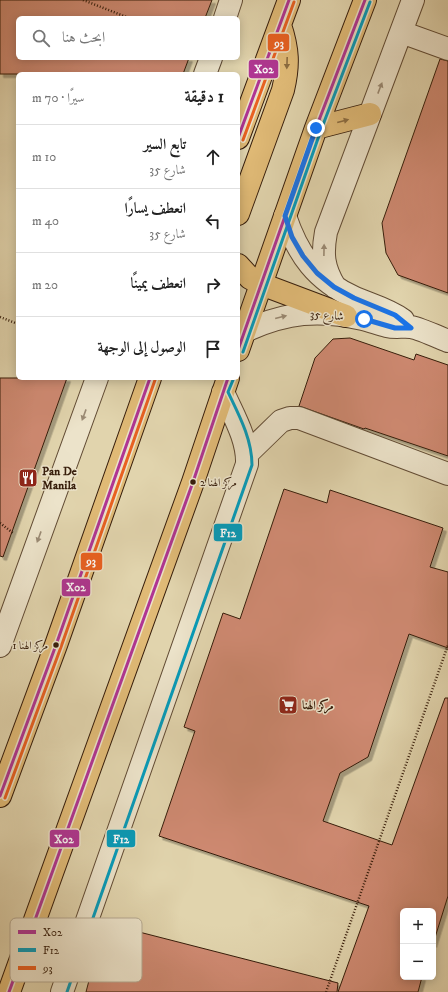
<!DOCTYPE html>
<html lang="ar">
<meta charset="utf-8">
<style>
body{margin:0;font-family:"IM FELL DW Pica",Amiri,serif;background:#f6f6f6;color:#222;direction:rtl}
.controls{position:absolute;right:12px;bottom:12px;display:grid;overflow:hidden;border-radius:6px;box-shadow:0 2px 10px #0003}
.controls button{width:36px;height:36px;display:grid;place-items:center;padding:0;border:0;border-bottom:1px solid #e0e0e0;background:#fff;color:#222;font:20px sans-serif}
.stop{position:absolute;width:12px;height:12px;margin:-9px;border:3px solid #1a73e8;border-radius:50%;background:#fff}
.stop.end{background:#1a73e8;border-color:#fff;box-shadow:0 1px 4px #0008}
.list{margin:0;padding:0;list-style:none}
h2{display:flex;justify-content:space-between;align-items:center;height:52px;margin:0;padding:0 16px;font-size:17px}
h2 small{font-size:13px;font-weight:400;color:#767676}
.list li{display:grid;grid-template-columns:26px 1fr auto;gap:12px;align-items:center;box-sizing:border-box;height:64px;padding:0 16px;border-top:1px solid #e0e0e0}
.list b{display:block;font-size:15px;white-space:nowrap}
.list p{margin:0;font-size:13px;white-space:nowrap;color:#767676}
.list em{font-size:13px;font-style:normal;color:#767676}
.icon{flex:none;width:22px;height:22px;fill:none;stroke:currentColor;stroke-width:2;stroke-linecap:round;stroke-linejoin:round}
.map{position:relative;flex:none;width:448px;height:992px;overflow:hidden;direction:ltr}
.search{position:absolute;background:#fff;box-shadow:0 2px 10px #0003;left:16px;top:16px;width:224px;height:44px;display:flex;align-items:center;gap:10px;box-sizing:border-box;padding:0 14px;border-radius:6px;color:#767676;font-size:15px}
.panel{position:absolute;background:#fff;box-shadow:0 2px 10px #0003;left:16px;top:72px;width:224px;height:308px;border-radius:6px;direction:rtl}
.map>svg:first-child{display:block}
</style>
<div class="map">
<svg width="448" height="992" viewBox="0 0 448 992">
<defs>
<filter id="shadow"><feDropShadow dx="3.5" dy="3.5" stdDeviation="0" flood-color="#0004"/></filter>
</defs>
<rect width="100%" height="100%" fill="#e1d4ad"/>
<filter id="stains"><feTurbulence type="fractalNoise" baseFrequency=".005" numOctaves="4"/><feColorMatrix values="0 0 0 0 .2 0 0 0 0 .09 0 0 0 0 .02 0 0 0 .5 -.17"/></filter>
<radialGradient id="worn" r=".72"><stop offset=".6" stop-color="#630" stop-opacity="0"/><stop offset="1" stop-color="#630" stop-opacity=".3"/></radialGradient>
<path fill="#ce8971" stroke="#361d0b" filter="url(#shadow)" d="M0,0H212L205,18H18V58H189L183,74H0Z
M440,59L448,61V293L398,275L386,253L382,223Z
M350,338L414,360L416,354L448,365V456L365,428L364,429L299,406L315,358L333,339Z
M0,378H67L3,557L0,556Z
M284,489L327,503L330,490L443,528L430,567L448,572V648L409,634L368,757L340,773L323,821L392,845L445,698H448V896L433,944V911H403V977H422L418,992H338L369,906L159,836L195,731L184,727L223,613L240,619Z
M104,923L338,983L337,992H86Z"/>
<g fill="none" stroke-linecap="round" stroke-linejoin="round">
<g stroke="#614b34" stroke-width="24">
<path id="minor" d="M225,18L231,0
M401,32L448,49
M205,74L211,58
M285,216C298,255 316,280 355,298C371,305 388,309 403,320
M335,287C323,267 322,254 326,232L413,0
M245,331C287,312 318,309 363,319C371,321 379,324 387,326C395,328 403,326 411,327C421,329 438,337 448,341
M247,454L281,421L290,418H299L448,474
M0,646L97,378
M62,992L247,464C248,439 233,415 223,392"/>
</g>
<g stroke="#361d0b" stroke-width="24">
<path id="major" d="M316,128L370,114
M238,138L289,0
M238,214L283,90C289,65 288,49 280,25
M238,265L250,278L261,284L346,316
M238,350L316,128L365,0
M0,796L56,645L150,378
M9,992L193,482L228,378"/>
</g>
<path stroke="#361d0b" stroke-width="2.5" stroke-dasharray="1 2" stroke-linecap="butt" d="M83,0L129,18
M0,317L18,324
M0,523L13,533
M326,992L448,645"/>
<use href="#minor" stroke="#ece3ca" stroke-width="22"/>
<use href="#major" stroke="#e0ba76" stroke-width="22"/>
<g stroke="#ece3ca" stroke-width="6">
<path id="bus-1" d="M238,138L289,0
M238,350L316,128L365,0
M0,796L56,645L150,378
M9,992L193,482L228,378"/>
</g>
<g stroke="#ece3ca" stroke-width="6">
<path id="bus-2" d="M243,352L321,130L370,2
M67,992L252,465C252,439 239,415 228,392L233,380"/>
</g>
<g stroke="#ece3ca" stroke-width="6">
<path id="bus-3" d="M243,140L294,2
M5,798L61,647L155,380"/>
</g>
<use href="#bus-1" stroke="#b03593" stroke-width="3"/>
<use href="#bus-2" stroke="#059bba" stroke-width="3"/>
<use href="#bus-3" stroke="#e96121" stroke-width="3"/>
</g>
<defs><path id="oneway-solid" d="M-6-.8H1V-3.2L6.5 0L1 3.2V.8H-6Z"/></defs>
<g fill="#8b6c40">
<use href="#oneway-solid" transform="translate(287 63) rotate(92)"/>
<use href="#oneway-solid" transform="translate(343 121) rotate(-15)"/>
</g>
<g fill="#9a8a74">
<use href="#oneway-solid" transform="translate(380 88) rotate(-69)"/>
<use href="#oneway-solid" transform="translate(324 250) rotate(-89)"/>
<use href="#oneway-solid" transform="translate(281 317) rotate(-14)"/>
<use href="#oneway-solid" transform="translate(84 415) rotate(110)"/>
<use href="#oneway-solid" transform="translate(39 537) rotate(110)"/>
</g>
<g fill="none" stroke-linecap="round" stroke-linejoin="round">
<path stroke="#1a73e8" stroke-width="5" d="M316,128L285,216L292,237L303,256L317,273L334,287L354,298L395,315L411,328H395L364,319"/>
</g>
<defs>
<g id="restaurant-square" transform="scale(1)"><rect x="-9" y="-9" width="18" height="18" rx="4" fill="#8f2418" stroke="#ece3ca"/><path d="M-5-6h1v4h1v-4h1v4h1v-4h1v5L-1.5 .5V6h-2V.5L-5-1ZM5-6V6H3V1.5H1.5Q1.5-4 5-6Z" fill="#fff"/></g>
<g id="supermarket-square" transform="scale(1)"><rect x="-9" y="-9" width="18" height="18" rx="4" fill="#8f2418" stroke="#ece3ca"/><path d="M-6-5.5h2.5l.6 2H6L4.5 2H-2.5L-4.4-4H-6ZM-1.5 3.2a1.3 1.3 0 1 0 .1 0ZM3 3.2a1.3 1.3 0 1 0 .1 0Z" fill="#fff"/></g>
</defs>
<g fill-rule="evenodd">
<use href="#restaurant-square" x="28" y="478"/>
<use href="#supermarket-square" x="288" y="705"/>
</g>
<g fill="#361d0b" stroke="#ece3ca" stroke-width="1.5">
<circle cx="193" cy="482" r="3.5"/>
<circle cx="56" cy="645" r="3.5"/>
</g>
<g text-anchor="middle" stroke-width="3" stroke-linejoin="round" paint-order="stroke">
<g font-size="11" fill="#361d0b" stroke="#ece3ca" text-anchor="start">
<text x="200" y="486">مركز الهنا 2</text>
<text x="48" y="649" text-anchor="end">مركز الهنا 1</text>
</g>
<g font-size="12" fill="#361d0b" stroke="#ece3ca">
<text transform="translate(327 315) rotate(4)" y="4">شارع 35</text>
</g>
<g font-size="12" font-weight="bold" fill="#361d0b" stroke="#ece3ca" text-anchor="start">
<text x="42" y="475">Pan De<tspan x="42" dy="14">Manila</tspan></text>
<text x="302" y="709">مركز الهنا</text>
</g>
</g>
<rect x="10" y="918" width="132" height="64" rx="6" fill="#ece3ca" stroke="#b5a891" stroke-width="1"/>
<rect x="18" y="930" width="18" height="4" fill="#b03593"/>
<rect x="18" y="948" width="18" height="4" fill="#059bba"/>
<rect x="18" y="966" width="18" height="4" fill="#e96121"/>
<g font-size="11" fill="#361d0b">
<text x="43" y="936">X02</text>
<text x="43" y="954">F12</text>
<text x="43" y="972">93</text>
</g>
<g stroke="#ece3ca" stroke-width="1.5">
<rect x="267" y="33" width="23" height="19" rx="4" fill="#e96121"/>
<rect x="248" y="59" width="31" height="20" rx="4" fill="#b03593"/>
<rect x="213" y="523" width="30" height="19" rx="4" fill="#059bba"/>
<rect x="80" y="552" width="23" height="19" rx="4" fill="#e96121"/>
<rect x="61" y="578" width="30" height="19" rx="4" fill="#b03593"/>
<rect x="49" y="829" width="31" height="19" rx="4" fill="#b03593"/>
<rect x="106" y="829" width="30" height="19" rx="4" fill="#059bba"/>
</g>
<g font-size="11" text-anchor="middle" font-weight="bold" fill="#fff">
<text x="279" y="47">93</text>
<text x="264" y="73">X02</text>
<text x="228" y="537">F12</text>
<text x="91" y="565">93</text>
<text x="76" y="591">X02</text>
<text x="64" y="843">X02</text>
<text x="121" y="843">F12</text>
</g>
<rect width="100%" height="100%" filter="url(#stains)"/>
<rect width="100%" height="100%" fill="url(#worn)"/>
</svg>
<div class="controls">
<button>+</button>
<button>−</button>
</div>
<div class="stop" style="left:364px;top:319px"></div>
<div class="stop end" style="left:316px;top:128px"></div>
<div class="search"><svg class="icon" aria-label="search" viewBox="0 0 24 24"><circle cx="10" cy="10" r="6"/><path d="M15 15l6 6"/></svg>ابحث هنا</div>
<section class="panel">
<h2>1 دقيقة<small>سيرًا · 70 m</small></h2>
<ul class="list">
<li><svg class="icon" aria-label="ahead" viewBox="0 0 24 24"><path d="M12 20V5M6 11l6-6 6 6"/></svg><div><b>تابع السير</b><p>شارع 35</p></div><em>10 m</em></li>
<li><svg class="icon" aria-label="left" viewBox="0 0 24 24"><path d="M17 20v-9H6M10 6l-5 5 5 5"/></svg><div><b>انعطف يسارًا</b><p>شارع 35</p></div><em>40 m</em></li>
<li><svg class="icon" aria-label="right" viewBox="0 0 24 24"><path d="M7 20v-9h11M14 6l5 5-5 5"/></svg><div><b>انعطف يمينًا</b></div><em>20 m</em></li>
<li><svg class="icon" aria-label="arrive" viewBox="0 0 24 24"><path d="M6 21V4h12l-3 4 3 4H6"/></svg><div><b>الوصول إلى الوجهة</b></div></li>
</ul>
</section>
</div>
